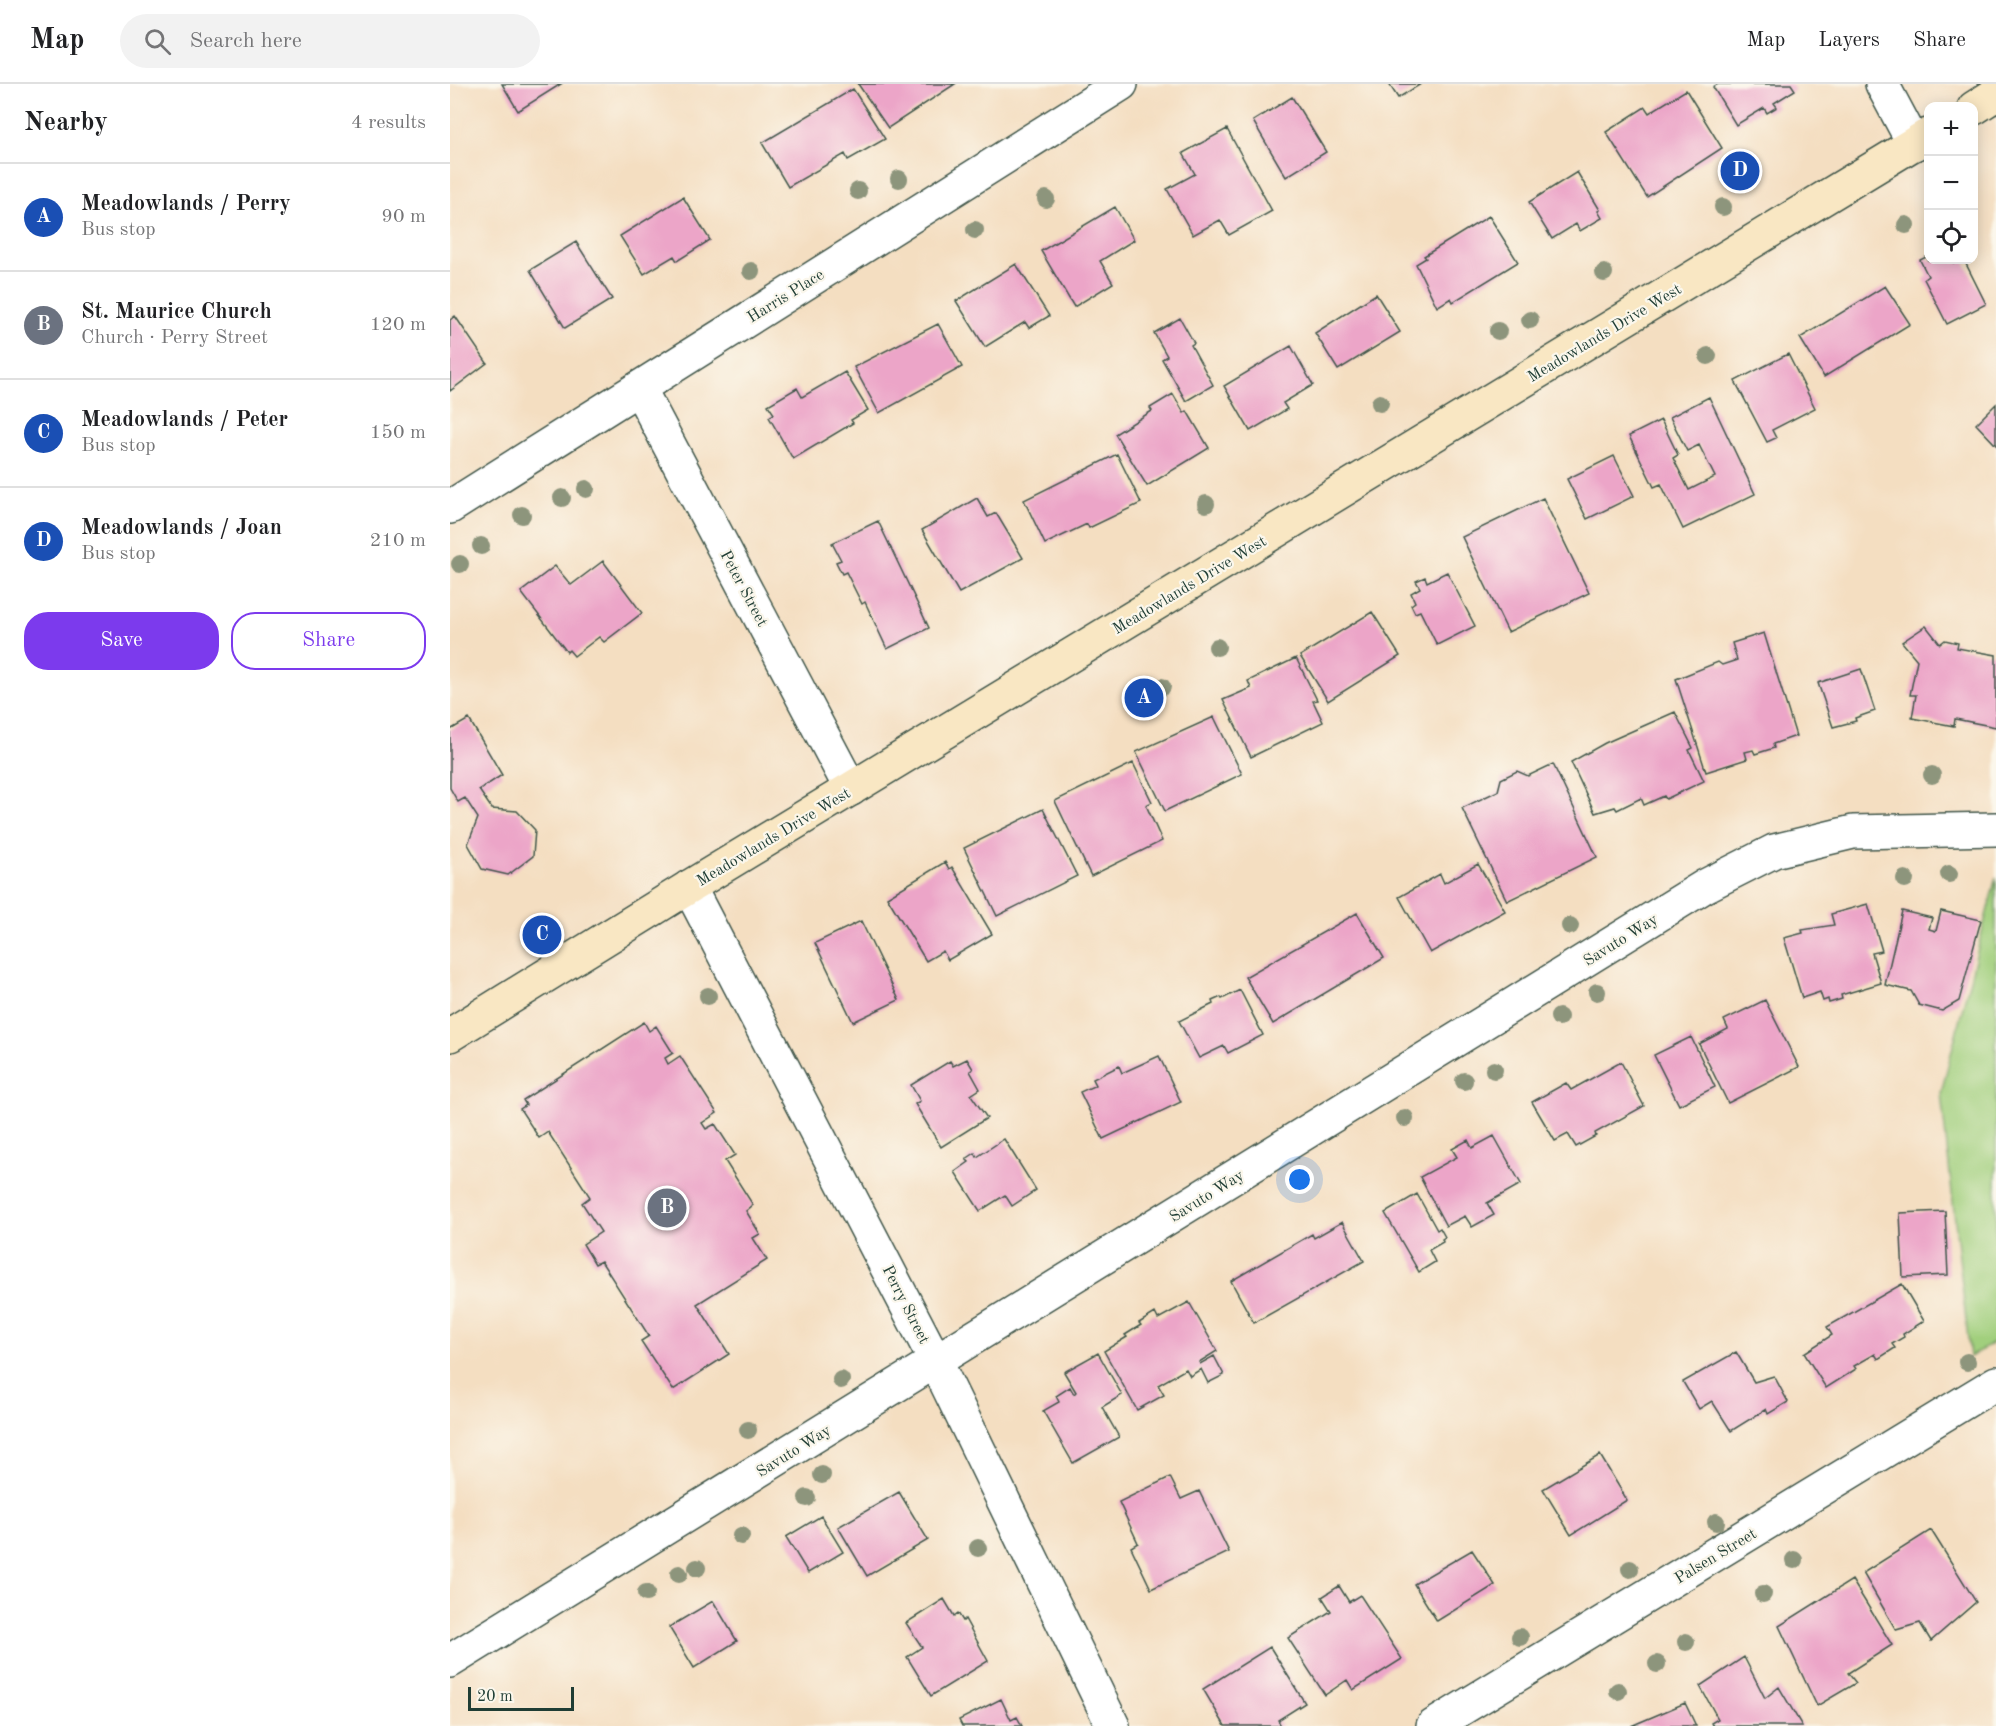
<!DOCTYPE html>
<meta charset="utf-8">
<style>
body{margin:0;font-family:"Old Standard TT",serif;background:#f2f2f2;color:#202124}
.controls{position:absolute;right:18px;top:18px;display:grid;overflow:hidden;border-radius:12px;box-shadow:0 3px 15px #0003}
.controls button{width:54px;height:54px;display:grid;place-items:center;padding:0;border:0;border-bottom:2px solid #e0e0e0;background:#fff;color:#202124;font:30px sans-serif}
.scale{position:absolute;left:18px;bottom:15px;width:106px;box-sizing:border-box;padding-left:6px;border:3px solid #1f3d34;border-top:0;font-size:16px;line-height:21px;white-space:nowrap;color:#1f3d34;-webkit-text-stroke:4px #fbf7ec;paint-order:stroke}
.you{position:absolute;left:850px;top:1096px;width:21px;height:21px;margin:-15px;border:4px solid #fff;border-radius:50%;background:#1a73e8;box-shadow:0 0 0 9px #1a73e833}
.badge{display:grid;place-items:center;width:39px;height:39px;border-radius:50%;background:#7c3aed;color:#fff;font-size:20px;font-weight:700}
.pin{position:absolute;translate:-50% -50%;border:3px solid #fff;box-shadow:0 2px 6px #0006}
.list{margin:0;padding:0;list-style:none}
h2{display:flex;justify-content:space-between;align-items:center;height:78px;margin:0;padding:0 24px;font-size:26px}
h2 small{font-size:20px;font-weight:400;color:#757577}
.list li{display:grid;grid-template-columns:39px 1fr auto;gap:18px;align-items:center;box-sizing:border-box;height:108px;padding:0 24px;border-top:2px solid #e0e0e0}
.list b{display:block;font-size:22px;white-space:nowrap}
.list p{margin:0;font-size:20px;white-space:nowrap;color:#757577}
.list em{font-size:20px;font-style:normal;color:#757577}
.actions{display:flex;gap:12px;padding:18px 24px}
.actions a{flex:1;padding:14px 0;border:2px solid #7c3aed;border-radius:24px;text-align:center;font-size:21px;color:#7c3aed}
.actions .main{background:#7c3aed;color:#fff}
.icon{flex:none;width:33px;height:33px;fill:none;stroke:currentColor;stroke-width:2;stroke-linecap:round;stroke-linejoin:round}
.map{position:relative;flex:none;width:1546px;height:1642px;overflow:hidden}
header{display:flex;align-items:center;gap:36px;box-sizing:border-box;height:84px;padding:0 30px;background:#fff;border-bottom:2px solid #e0e0e0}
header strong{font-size:28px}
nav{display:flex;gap:33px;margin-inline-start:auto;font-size:21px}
.search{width:420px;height:54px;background:#f2f2f2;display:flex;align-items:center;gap:15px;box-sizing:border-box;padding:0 21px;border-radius:33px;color:#757577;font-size:22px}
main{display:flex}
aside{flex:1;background:#fff}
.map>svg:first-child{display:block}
</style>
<header>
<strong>Map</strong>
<div class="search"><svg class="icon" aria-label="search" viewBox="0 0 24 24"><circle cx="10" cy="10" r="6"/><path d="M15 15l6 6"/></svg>Search here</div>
<nav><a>Map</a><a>Layers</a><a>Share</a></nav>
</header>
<main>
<aside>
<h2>Nearby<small>4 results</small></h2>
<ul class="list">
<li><span class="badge" style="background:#1a4fb4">A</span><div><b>Meadowlands / Perry</b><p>Bus stop</p></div><em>90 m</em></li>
<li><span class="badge" style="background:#6b7280">B</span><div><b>St. Maurice Church</b><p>Church · Perry Street</p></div><em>120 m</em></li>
<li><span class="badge" style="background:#1a4fb4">C</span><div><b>Meadowlands / Peter</b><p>Bus stop</p></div><em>150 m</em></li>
<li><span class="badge" style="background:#1a4fb4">D</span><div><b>Meadowlands / Joan</b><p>Bus stop</p></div><em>210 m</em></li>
</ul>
<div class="actions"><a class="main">Save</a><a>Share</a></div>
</aside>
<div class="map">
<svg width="1546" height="1642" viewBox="0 0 1546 1642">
<rect width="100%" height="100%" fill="#fbf7ec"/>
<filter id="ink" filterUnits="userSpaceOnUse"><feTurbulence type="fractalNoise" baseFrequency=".0167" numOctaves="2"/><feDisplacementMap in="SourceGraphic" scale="12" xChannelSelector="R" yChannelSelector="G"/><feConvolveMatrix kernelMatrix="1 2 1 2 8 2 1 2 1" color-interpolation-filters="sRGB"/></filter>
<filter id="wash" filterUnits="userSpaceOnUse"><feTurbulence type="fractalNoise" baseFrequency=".008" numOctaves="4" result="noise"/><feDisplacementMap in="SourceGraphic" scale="24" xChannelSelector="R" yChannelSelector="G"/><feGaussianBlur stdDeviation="1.35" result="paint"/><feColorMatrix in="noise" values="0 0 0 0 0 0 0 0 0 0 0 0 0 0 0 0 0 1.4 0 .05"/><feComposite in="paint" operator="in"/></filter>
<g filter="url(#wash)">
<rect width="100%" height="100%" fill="#f4dec1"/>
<path fill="#a1cf7d" stroke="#608658" stroke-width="1.5" d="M1546,793V1257L1520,1273L1491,1009Z"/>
<g id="blocks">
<path fill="#eca5c8" d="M52,0H111L68,27Z
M408,0H505L438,44Z
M939,0H971L948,14Z
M1268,0H1341L1345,6L1324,19L1327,23L1317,29L1314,24L1286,41L1263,3Z
M403,5L435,55L398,76L395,70L338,103L312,59Z
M1236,6L1272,64L1197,113L1156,48L1195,23L1199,29Z
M842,13L876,68L836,93L803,37Z
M777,45L822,127L779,151L770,136L743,151L717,105L745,90L733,69Z
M1127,88L1150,126L1148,127L1152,134L1130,147L1126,140L1102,155L1079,118Z
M233,113L260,156L227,177L224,172L194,190L170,152Z
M665,123L684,156L650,177L663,199L624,223L591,167Z
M1039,132L1068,178L1003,218L1001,214L987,223L966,180L976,174L974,172Z
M126,158L162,215L115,244L80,186Z
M1478,172V176H1502L1504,179L1514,176L1536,220L1497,240L1474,195L1478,192L1470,176Z
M566,180L599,232L579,244L575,238L535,263L506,217Z
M1435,202L1460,240L1374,293L1350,254Z
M926,210L950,248L888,286L865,249Z
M5,232L37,279L0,307V236Z
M730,234L744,259L741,261L763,301L736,317L712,275L717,272L704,249Z
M488,240L512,283L429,329L404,283Z
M841,262L863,301L833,319L837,325L800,347L774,302Z
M1338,270L1365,324L1322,346L1326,354L1317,358L1285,297Z
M395,288L418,326L401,336L403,339L343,375L319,333L324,330L318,321L347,304L352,313Z
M723,310L734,329L737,327L759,364L697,402L665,350L702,327L700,324Z
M1259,313L1305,410L1233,445L1211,400L1204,403L1179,352L1211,336L1228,371L1223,374L1239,406L1265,393L1249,361L1237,367L1220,333Z
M1546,320V361L1526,340Z
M667,370L691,419L639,444L637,440L595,460L574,416Z
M1164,372L1184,412L1137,435L1117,395Z
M527,414L538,433L546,429L573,474L509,509L472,446Z
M1093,414L1139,509L1058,548L1012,453Z
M428,437L479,544L437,565L415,518L412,520L396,488L392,490L386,478L391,476L382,459Z
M153,477L192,529L154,558L149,553L124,572L119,566L117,568L71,508L105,482L121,501Z
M997,488L1025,542L987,561L970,527L965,529L961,521L965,518L961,509L970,504L966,497L975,493L977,498Z
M922,528L950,572L878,617L850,572Z
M1476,542L1490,560L1495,556L1508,559L1507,564L1546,571V643L1505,635L1504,642L1462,634L1466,611H1460L1467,576L1452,558Z
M1314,549L1346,652L1323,660L1324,664L1305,670L1303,666L1295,668L1297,675L1256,688L1226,595L1268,578L1272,581L1287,576L1282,559Z
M846,574L867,616L863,617L873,638L801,673L773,616L801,604L798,597Z
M1411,585L1425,627L1405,634L1406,637L1383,643L1368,599Z
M1225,628L1243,664L1239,666L1254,697L1216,715L1214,712L1194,721L1191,714L1167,726L1165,723L1145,729L1121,678L1155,659Z
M764,633L792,690L715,727L686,668Z
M19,635L52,691L29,706L42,725L67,727L85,746L83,772L58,791L32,785L18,760L28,734L15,714L8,718L0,704V646Z
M683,679L702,718L696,721L712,757L641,792L605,717Z
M1103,680L1147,773L1057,817L1012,724L1048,707L1051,695L1067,687L1078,692Z
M593,725L627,792L547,832L514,764Z
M495,778L499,785L502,783L542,850L498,876L493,867L476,877L437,813Z
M1028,780L1055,827L980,869L949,813L990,790L994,799Z
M1418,820L1432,867L1422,869L1431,899L1391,911L1392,915L1379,919L1378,915L1373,917L1370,908L1352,914L1334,854L1353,849L1352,846L1384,841L1381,830Z
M1452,827L1482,834L1479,845L1486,847L1491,827L1531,836L1509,917L1492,927L1469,921L1461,907L1435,901Z
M907,829L934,874L823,940L795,893Z
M411,837L449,916L403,938L365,859Z
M790,906L813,951L778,969L774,962L749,974L729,937L763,920L762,917L771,913L772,915Z
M1315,916L1349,983L1278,1019L1249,960L1278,945L1274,936Z
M194,938L199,947L206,942L223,969L215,974L218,980L230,972L267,1029L252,1039L256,1045L265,1040L285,1071L275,1077L303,1121L296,1127L310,1150L303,1154L317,1176L247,1220L279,1270L223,1306L191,1257L199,1252L151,1177L145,1180L133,1160L151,1148L132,1119L140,1113L98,1048L89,1054L70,1025L76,1021L73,1016Z
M1241,953L1265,1003L1229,1021L1204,971Z
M709,972L731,1018L653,1055L630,1008L646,1001L643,995L669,982L672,989Z
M517,975L523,985L520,987L530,1005L521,1011L537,1034L491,1063L465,1020L470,1017L461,1001L500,977L503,982Z
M1171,978L1194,1022L1145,1049L1146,1052L1126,1063L1118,1050L1105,1057L1082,1018L1116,999L1121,1006Z
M1044,1052L1071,1100L1037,1119L1044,1131L1022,1143L1015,1132L996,1142L970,1093L1007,1073L1002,1065L1018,1056L1022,1064Z
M554,1055L586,1106L562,1122L555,1111L530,1127L505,1088L519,1078L516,1075L525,1069L527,1073Z
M967,1110L987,1146L990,1144L995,1153L992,1155L993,1158L979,1166L985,1178L969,1188L935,1129Z
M1495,1127L1498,1191L1453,1193L1450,1129Z
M892,1138L914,1177L804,1239L781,1197L862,1150L864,1154Z
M1452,1200L1474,1237L1453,1250L1454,1253L1442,1260L1445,1264L1428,1275L1425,1270L1404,1282L1406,1285L1376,1304L1354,1269L1382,1251L1377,1243Z
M739,1218L767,1267L749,1278L750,1280L764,1272L774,1291L758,1299L751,1285L740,1292L736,1285L708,1301L714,1311L687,1326L654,1267L677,1253L675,1251L691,1241L689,1239L705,1229L708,1235Z
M1286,1268L1304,1298L1324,1292L1338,1318L1318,1330L1316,1325L1281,1347L1262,1317L1249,1325L1233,1298Z
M648,1269L672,1311L652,1323L669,1353L623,1379L593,1327L609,1318L606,1312L620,1303L624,1310L626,1308L614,1288Z
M1150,1371L1177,1416L1121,1451L1093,1405Z
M720,1393L731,1415L749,1407L779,1468L701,1505L681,1463L688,1459L669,1418Z
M449,1408L478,1456L417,1492L388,1443Z
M371,1432L393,1468L358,1489L336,1453Z
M1481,1446L1526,1518L1481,1557L1470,1539L1446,1546L1413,1489Z
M1022,1466L1045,1501L987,1537L964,1500Z
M1402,1496L1442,1561L1398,1589L1406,1599L1367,1622L1329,1542Z
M889,1502L899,1518L910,1511L952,1575L903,1606L897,1596L875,1611L838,1554L881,1527L872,1513Z
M494,1515L504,1532L508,1529L513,1537L515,1535L538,1577L481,1612L457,1573L472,1563L456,1539Z
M263,1517L287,1557L244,1584L219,1543Z
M820,1563L855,1619L828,1636L831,1642H775L753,1605Z
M1294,1573L1315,1614L1329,1603L1352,1642H1263L1261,1639L1268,1635L1250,1602Z
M551,1615L561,1636L567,1633L572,1642H512L509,1636Z
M1235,1619L1246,1642H1181Z"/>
</g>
</g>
<g filter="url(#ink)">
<use href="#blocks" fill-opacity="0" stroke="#3f5549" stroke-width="1.5"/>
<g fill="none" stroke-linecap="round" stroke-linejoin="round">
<g stroke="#3f5549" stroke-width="36">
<path id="street" d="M1432,0L1464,60
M189,304L401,705
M0,423L671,0
M239,803L486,1278L663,1642
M0,1577L1255,802L1324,767L1403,748L1546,745
M983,1642L1546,1299"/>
</g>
<g stroke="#3f5549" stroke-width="36">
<path id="secondary" d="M1524,24L1546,10
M0,951L239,803L1478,51"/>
</g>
<use href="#street" stroke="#fff" stroke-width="33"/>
<use href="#secondary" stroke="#f9e7c3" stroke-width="33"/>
</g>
<g fill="#8d957c">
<circle cx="449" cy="95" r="9"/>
<circle cx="408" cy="107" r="9"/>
<circle cx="596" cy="115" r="9"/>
<circle cx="1273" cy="123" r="9"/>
<circle cx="1456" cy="141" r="9"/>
<circle cx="525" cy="146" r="9"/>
<circle cx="301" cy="187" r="9"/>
<circle cx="1154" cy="189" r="9"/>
<circle cx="1080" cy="236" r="9"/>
<circle cx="1048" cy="247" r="9"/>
<circle cx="1258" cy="272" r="9"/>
<circle cx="930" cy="319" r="9"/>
<circle cx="136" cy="405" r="9"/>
<circle cx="112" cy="414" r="9"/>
<circle cx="756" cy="420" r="9"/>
<circle cx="72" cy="431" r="9"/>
<circle cx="31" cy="462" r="9"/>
<circle cx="10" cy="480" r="9"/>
<circle cx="767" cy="563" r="9"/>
<circle cx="712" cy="603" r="9"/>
<circle cx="1482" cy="691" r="9"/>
<circle cx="1499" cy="790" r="9"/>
<circle cx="1455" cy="795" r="9"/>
<circle cx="1120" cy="842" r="9"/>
<circle cx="1147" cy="908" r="9"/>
<circle cx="258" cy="912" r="9"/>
<circle cx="1109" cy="933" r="9"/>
<circle cx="1044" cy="986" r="9"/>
<circle cx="1014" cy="997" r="9"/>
<circle cx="955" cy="1034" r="9"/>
<circle cx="1517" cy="1278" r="9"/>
<circle cx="391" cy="1296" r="9"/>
<circle cx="298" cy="1346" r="9"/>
<circle cx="372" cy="1391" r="9"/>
<circle cx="357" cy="1414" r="9"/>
<circle cx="1266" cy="1438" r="9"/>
<circle cx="291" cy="1452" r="9"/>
<circle cx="528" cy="1464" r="9"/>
<circle cx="1344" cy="1476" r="9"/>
<circle cx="247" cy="1484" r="9"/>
<circle cx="1180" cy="1485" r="9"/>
<circle cx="229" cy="1490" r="9"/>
<circle cx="196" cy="1509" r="9"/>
<circle cx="1313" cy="1510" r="9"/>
<circle cx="1070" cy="1553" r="9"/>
<circle cx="1236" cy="1558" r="9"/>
<circle cx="1207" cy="1580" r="9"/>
<circle cx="1168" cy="1607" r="9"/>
</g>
</g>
<g text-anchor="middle" stroke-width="4.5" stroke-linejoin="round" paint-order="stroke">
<g font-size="16" fill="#1f3d34" stroke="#fbf7ec">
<text transform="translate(335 211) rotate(-32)" y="6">Harris Place</text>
<text transform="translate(1154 248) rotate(-31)" y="6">Meadowlands Drive West</text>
<text transform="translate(739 500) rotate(-31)" y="6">Meadowlands Drive West</text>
<text transform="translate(295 504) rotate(62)" y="6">Peter Street</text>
<text transform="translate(323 752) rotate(-31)" y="6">Meadowlands Drive West</text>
<text transform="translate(1170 855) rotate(-32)" y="6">Savuto Way</text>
<text transform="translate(756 1111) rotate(-32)" y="6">Savuto Way</text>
<text transform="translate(457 1220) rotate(63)" y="6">Perry Street</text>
<text transform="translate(343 1366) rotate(-32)" y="6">Savuto Way</text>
<text transform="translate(1265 1471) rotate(-31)" y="6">Palsen Street</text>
</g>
</g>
</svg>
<div class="controls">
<button>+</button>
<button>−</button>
<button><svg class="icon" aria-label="locate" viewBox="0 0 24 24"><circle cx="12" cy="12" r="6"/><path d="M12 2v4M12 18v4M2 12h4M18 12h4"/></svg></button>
</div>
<div class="scale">20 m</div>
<div class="you"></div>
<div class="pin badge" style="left:694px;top:614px;background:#1a4fb4">A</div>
<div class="pin badge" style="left:217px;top:1124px;background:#6b7280">B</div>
<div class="pin badge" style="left:92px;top:851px;background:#1a4fb4">C</div>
<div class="pin badge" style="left:1290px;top:87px;background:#1a4fb4">D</div>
</div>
</main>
